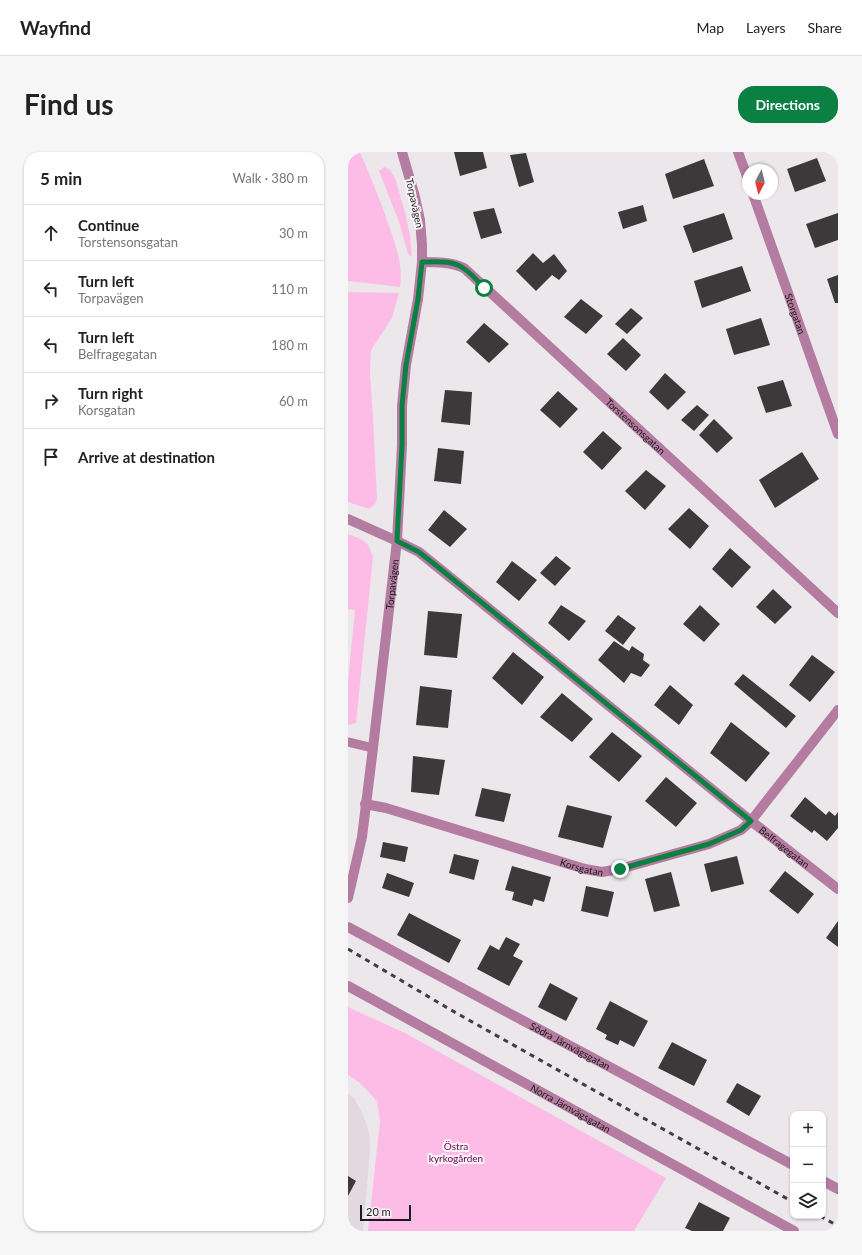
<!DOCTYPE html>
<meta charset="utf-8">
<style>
body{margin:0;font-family:Lato,sans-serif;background:#f6f6f6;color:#222}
.controls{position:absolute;right:12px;bottom:12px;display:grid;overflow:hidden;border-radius:8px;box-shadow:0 1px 3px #0004}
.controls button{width:36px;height:36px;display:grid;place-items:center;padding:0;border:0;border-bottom:1px solid #e0e0e0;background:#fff;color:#222;font:20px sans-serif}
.compass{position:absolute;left:394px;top:12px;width:36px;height:36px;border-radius:50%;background:#fff;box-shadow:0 1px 3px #0004;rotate:187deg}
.scale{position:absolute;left:12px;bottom:10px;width:51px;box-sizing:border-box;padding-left:4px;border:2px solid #1c1a1b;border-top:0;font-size:11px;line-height:14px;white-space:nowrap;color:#1c1a1b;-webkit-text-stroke:3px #f9f4f7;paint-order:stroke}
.stop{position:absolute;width:12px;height:12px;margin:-9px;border:3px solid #0b8043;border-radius:50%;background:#fff}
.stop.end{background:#0b8043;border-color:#fff;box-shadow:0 1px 4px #0008}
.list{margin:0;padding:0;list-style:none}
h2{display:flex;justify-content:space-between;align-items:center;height:52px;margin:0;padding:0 16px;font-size:17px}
h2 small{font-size:13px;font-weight:400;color:#767676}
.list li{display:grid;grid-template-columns:26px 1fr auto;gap:12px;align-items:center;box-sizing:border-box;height:56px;padding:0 16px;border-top:1px solid #e0e0e0}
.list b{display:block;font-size:15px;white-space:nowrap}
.list p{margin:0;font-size:13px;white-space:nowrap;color:#767676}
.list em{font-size:13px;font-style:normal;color:#767676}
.icon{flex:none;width:22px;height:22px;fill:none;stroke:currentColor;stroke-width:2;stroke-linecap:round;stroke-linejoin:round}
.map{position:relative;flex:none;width:490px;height:1079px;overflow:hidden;border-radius:16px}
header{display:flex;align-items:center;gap:24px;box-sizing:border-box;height:56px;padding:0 20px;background:#fff;border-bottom:1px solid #e0e0e0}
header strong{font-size:19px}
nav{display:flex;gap:22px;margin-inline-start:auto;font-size:14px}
.intro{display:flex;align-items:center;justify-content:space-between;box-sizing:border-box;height:96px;padding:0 24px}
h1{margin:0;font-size:28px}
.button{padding:10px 18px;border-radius:16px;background:#0b8043;color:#fff;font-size:14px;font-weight:700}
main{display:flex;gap:24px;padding:0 24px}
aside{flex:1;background:#fff;border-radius:16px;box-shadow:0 1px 3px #0004}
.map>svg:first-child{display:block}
</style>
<header>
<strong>Wayfind</strong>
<nav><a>Map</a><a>Layers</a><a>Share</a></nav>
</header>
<div class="intro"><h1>Find us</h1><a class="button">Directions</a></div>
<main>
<aside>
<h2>5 min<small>Walk · 380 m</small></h2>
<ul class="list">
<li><svg class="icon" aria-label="ahead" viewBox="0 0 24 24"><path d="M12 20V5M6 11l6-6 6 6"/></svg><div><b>Continue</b><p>Torstensonsgatan</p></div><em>30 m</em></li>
<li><svg class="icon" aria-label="left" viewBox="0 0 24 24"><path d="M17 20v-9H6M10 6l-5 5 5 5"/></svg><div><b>Turn left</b><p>Torpavägen</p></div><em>110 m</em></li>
<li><svg class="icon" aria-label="left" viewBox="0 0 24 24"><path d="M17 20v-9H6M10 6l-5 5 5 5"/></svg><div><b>Turn left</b><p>Belfragegatan</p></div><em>180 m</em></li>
<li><svg class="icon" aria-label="right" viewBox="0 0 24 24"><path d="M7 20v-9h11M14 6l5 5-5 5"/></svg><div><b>Turn right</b><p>Korsgatan</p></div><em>60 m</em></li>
<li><svg class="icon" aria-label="arrive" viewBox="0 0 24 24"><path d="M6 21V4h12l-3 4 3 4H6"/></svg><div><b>Arrive at destination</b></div></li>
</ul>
</aside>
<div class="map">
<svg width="490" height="1079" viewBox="0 0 490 1079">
<rect width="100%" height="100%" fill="#ece7ea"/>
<path fill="#e4d8df" d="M0,942L7,947L14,961L19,973L22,987V1000L15,1079H0Z"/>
<path fill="#fdbce6" d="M0,0H11L13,2C23,27 34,51 42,77C49,96 55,115 52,135L0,129Z
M36,15L42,18L47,26L58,64L62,84L64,105L60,102L51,70L31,19Z
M0,140L51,141L44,166L23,198L22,221L25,266L29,347L27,352L21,357L0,350Z
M0,382C15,388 20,388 25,405L8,571L1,573L0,572V529L7,458L0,457Z
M0,855L57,881L318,1026L286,1079H20L32,969L29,949L12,931L0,923Z"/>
<path fill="#3c393b" d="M106,0H135L139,16L112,24Z
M178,1L186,30L171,35L162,3Z
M469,6L478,29L447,40L439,17Z
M356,7L366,34L325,47L317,22Z
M295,53L299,69L275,77L270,60Z
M146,56L154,81L133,87L125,60Z
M376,61L385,87L345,101L335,74Z
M490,61V88L467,96L458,72Z
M185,101L195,111L206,102L219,119L211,128L204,123L188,139L168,119Z
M394,114L403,139L354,156L346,129Z
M490,123V151H487L479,127Z
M233,147L255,164L238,182L216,165Z
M283,156L295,166L279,182L267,172Z
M413,166L422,193L386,203L378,177Z
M136,171L161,192L141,211L118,190Z
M275,186L293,203L278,219L259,202Z
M317,221L338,240L320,258L301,240Z
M435,228L444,254L418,261L409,235Z
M97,238L124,240L122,273L93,270Z
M210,239L230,257L212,276L192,258Z
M349,253L361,263L346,279L333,268Z
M366,267L385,286L369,301L351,283Z
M255,279L274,296L254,318L235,300Z
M90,296L116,299L113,332L86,329Z
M454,300L471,327L427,356L411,328Z
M298,318L318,334L297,358L277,339Z
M341,356L361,374L342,397L320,377Z
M96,358L119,377L102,395L80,378Z
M382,396L403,415L384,436L364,417Z
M208,404L223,416L207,434L192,421Z
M164,409L189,428L171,449L148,430Z
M425,437L444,455L427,472L408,455Z
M213,453L238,469L221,489L200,471Z
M352,453L372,472L356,490L335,472Z
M80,459L114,462L109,506L76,503Z
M270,463L288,476L275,493L257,479Z
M266,489L281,499L284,494L296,502L295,508L302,513L293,525L283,521L276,531L250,508Z
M165,500L196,525L174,553L144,526Z
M464,503L487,520L462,550L441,533Z
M395,522L448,564L438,576L386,532Z
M322,533L345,553L331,573L306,553Z
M72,534L104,538L100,576L68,573Z
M214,541L245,567L224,590L192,565Z
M383,570L422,601L398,630L362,601Z
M264,580L294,604L271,630L241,605Z
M65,604L97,608L91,643L63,640Z
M318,625L349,651L328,675L297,649Z
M134,636L163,642L156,670L127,664Z
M457,645L478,663L481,659L487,664L490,660V676L479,689L466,678L464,681L442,664Z
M219,653L264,664L255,696L210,685Z
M35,690L60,695L57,710L32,705Z
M106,702L131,708L126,728L101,721Z
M389,704L396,732L363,740L356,712Z
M164,714L203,725L196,750L186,747L184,754L164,748L166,740L157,738Z
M437,719L466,742L450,762L421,739Z
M323,720L332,754L306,760L297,727Z
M39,721L66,731L61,745L34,736Z
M238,734L266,740L260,765L233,759Z
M61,761L113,788L101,811L49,783Z
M490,769V795L478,786Z
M158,785L172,792L165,804L175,809L161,834L129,817L142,793L151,798Z
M202,831L230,846L218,869L190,855Z
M262,849L300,869L286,895L272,888L270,893L257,887L259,883L248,877Z
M324,890L359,908L346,934L310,916Z
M389,931L413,944L401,964L378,950Z
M0,1024L8,1029L0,1044Z
M351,1050L382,1066L375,1079H344L337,1076Z"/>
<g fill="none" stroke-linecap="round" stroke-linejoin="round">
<path stroke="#b47ca1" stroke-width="9" d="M0,590L25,596"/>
<g stroke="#b47ca1" stroke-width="10">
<path d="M390,0L400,27"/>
<path id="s1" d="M405,42L490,282"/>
<path id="s2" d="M74,110C88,110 103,110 116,116L490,461"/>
<path id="s3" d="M0,367L49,389L71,400L403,669L490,737"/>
<path id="s4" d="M17,652L38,656L237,717L254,720L272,717L361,692L393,678L403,669L490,558"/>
<path id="s5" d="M0,746L14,685L25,596L49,389L54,293V254L58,213L70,147L74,110V93L72,68L67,45L54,0"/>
<path id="s6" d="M0,775L445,1013"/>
<path id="s7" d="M0,834L446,1079"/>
<path d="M475,1029L490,1037"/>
</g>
<path stroke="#403e3f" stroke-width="3" stroke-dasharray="5 5" stroke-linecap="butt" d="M0,797L103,858L445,1050
M472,1064L490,1074"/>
</g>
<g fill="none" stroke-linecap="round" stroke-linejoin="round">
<path stroke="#0b8043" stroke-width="5" d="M136,136C130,129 123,121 115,116C104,108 87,110 74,110L70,147L58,213L54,254V293L49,389L71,400L90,415L403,669L393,678L361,692L272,717"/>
</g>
<g text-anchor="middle" stroke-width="4" stroke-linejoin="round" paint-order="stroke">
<g font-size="10" fill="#1c1a1b" stroke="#f9f4f7">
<text transform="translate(67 51) rotate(78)" y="4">Torpavägen</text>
<text dy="4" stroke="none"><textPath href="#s1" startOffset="127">Storgatan</textPath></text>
<text dy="4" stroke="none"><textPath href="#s2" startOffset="276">Torstensonsgatan</textPath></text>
<text dy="4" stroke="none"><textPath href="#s5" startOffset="317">Torpavägen</textPath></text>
<text dy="4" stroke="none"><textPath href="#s3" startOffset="548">Belfragegatan</textPath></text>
<text dy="4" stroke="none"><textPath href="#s4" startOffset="226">Korsgatan</textPath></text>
<text dy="4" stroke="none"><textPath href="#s6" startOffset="252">Södra Järnvägsgatan</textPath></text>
<text dy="4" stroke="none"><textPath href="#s7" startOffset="254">Norra Järnvägsgatan</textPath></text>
</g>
<g font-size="10" fill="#6f0158" stroke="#f9f4f7">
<text x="108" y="998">Östra<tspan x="108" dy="12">kyrkogården</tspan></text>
</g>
</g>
</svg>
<div class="controls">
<button>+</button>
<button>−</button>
<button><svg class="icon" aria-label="layers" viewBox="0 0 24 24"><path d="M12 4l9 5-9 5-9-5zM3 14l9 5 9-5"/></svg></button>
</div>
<svg class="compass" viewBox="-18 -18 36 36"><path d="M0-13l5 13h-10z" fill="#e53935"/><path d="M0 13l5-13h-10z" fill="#767676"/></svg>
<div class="scale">20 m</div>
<div class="stop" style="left:136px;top:136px"></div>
<div class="stop end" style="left:272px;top:717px"></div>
</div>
</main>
